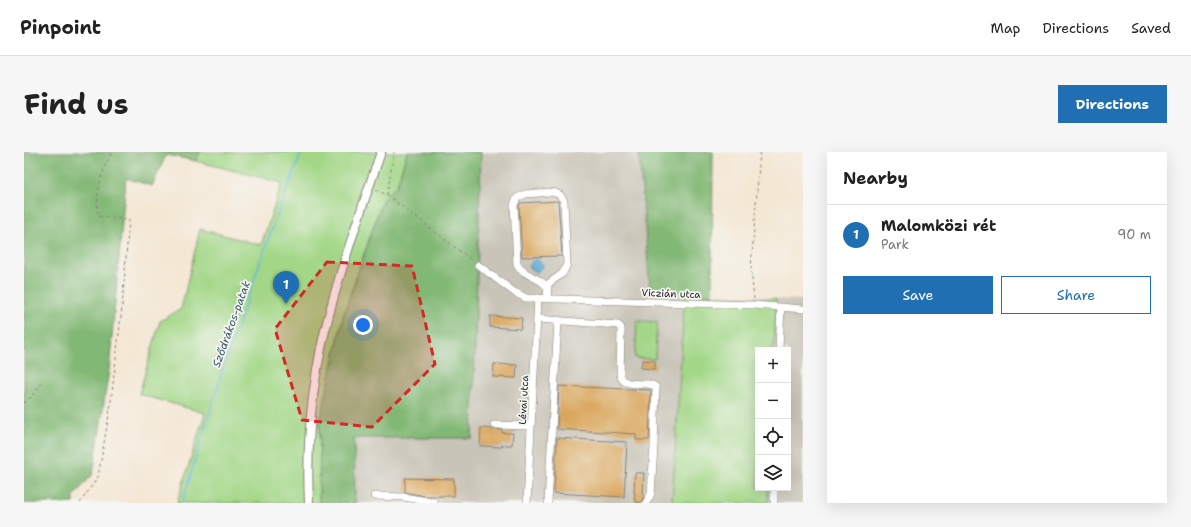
<!DOCTYPE html>
<meta charset="utf-8">
<style>
body{margin:0;font-family:"Shantell Sans",sans-serif;background:#f6f6f6;color:#222}
.controls{position:absolute;right:12px;bottom:12px;display:grid;overflow:hidden;border-radius:0px;box-shadow:0 4px 16px #0002}
.controls button{width:36px;height:36px;display:grid;place-items:center;padding:0;border:0;border-bottom:1px solid #e0e0e0;background:#fff;color:#222;font:20px sans-serif}
.you{position:absolute;left:339px;top:173px;width:14px;height:14px;margin:-10px;border:3px solid #fff;border-radius:50%;background:#1a73e8;box-shadow:0 0 0 6px #1a73e833}
.badge{display:grid;place-items:center;width:26px;height:26px;border-radius:50%;background:#1f6fb2;color:#fff;font-size:13px;font-weight:700}
.pin{position:absolute;translate:-50% -33px;filter:drop-shadow(0 1px 2px #0008)}
.pin::after{content:'';position:absolute;top:21px;width:14px;height:12px;background:inherit;clip-path:polygon(0 0,100% 0,50% 100%)}
.list{margin:0;padding:0;list-style:none}
h2{display:flex;justify-content:space-between;align-items:center;height:52px;margin:0;padding:0 16px;font-size:17px}
h2 small{font-size:13px;font-weight:400;color:#767676}
.list li{display:grid;grid-template-columns:26px 1fr auto;gap:12px;align-items:center;box-sizing:border-box;height:60px;padding:0 16px;border-top:1px solid #e0e0e0}
.list b{display:block;font-size:15px;white-space:nowrap}
.list p{margin:0;font-size:13px;white-space:nowrap;color:#767676}
.list em{font-size:13px;font-style:normal;color:#767676}
.actions{display:flex;gap:8px;padding:12px 16px}
.actions a{flex:1;padding:9px 0;border:1px solid #1f6fb2;border-radius:0px;text-align:center;font-size:14px;color:#1f6fb2}
.actions .main{background:#1f6fb2;color:#fff}
.icon{flex:none;width:22px;height:22px;fill:none;stroke:currentColor;stroke-width:2;stroke-linecap:round;stroke-linejoin:round}
.map{position:relative;flex:none;width:779px;height:351px;overflow:hidden;border-radius:0px}
header{display:flex;align-items:center;gap:24px;box-sizing:border-box;height:56px;padding:0 20px;background:#fff;border-bottom:1px solid #e0e0e0}
header strong{font-size:19px}
nav{display:flex;gap:22px;margin-inline-start:auto;font-size:14px}
.intro{display:flex;align-items:center;justify-content:space-between;box-sizing:border-box;height:96px;padding:0 24px}
h1{margin:0;font-size:28px}
.button{padding:10px 18px;border-radius:0px;background:#1f6fb2;color:#fff;font-size:14px;font-weight:700}
main{display:flex;gap:24px;padding:0 24px}
aside{flex:1;background:#fff;border-radius:0px;box-shadow:0 4px 16px #0002}
.map>svg:first-child{display:block}
</style>
<header>
<strong>Pinpoint</strong>
<nav><a>Map</a><a>Directions</a><a>Saved</a></nav>
</header>
<div class="intro"><h1>Find us</h1><a class="button">Directions</a></div>
<main>
<div class="map">
<svg width="779" height="351" viewBox="0 0 779 351">
<rect width="100%" height="100%" fill="#f6f6f2"/>
<filter id="ink" filterUnits="userSpaceOnUse"><feTurbulence type="fractalNoise" baseFrequency=".025" numOctaves="2"/><feDisplacementMap in="SourceGraphic" scale="8" xChannelSelector="R" yChannelSelector="G"/><feConvolveMatrix kernelMatrix="1 2 1 2 8 2 1 2 1" color-interpolation-filters="sRGB"/></filter>
<filter id="wash" filterUnits="userSpaceOnUse"><feTurbulence type="fractalNoise" baseFrequency=".012" numOctaves="4" result="noise"/><feDisplacementMap in="SourceGraphic" scale="16" xChannelSelector="R" yChannelSelector="G"/><feGaussianBlur stdDeviation="0.9" result="paint"/><feColorMatrix in="noise" values="0 0 0 0 0 0 0 0 0 0 0 0 0 0 0 0 0 1.4 0 .05"/><feComposite in="paint" operator="in"/></filter>
<g filter="url(#wash)">
<rect width="100%" height="100%" fill="#f4e7d4"/>
<path fill="#c9c4b8" d="M457,0H615L626,137L661,140L648,351H331L330,286H448Z
M752,147L779,148V351H744V336H764V198H750Z"/>
<path fill="#a3d787" stroke="#607a52" d="M151,0H383L373,33L359,47L320,161L296,271L295,351H153L181,261L115,242L136,169L157,157L176,77L237,93L258,31L172,9L174,6Z
M661,140L688,143L752,147L750,198H734V336H744V351H648Z
M613,169L633,170L631,207L611,206Z"/>
<path fill="#82b874" stroke="#4f6a48" d="M0,0H176L172,9L142,3L128,34L102,26L85,218L69,322L50,344V351H0Z
M383,0H457L448,286H330L331,351H295L296,271L320,161L359,47L373,33Z
M615,0H689L688,143L626,137Z"/>
<path fill="#61b3dc" stroke="#3e687c" d="M512,106L519,113L512,121L504,114Z"/>
<g fill="none" stroke-linecap="round" stroke-linejoin="round">
<path stroke="#61b3dc" stroke-width="1.5" d="M158,351L202,206L253,63L278,0"/>
</g>
<g id="blocks">
<path fill="#daa75f" d="M534,49L538,104L498,105L495,54L496,51Z
M466,164L498,166L497,177L466,175Z
M618,208L631,209V217L617,216Z
M470,212L493,213L492,226L469,225Z
M535,234L627,238L625,288H612V282L533,277Z
M457,276L478,278V281H489L488,293H478L477,295L456,294Z
M533,286L603,290L600,345L530,341Z
M611,321H620L619,346L616,351L612,350L610,347L611,341H610Z
M381,326L430,327V344H401L381,340Z"/>
</g>
</g>
<g filter="url(#ink)">
<use href="#blocks" fill-opacity="0" stroke="#888278" stroke-width="1"/>
<g fill="none" stroke-linecap="round" stroke-linejoin="round">
<g stroke="#888278" stroke-width="8">
<path id="minor" d="M454,113L490,140L502,146L730,153L779,157
M523,136C517,124 499,125 493,112L490,53L493,46L501,42L529,40L536,43L540,49L543,112L539,121L524,132L523,147
M513,167L594,173L597,176V180L596,223C600,238 623,227 632,235L630,294L627,342L622,351
M755,198L757,155
M470,273L507,274
M350,344L379,345L410,350
M503,351L514,146
M524,351L534,168
M750,351V336"/>
</g>
<g stroke="#888278" stroke-width="10">
<path id="major" d="M285,351C282,287 289,221 306,159C320,105 339,53 357,0"/>
</g>
<path stroke="#888278" stroke-width="1" stroke-dasharray="3 3" stroke-linecap="butt" d="M352,38L363,43L449,109
M363,43L370,0
M730,147L727,116L736,0
M0,251L6,246L19,230
M56,351L74,325L86,257L98,156L105,68L74,64C72,39 76,22 88,0"/>
<use href="#minor" stroke="#fff" stroke-width="7"/>
<use href="#major" stroke="#fff" stroke-width="8"/>
</g>
</g>
<path fill="#d62828" fill-opacity="0.2" stroke="#d62828" stroke-width="3" stroke-dasharray="8 5" stroke-linejoin="round" d="M303,110L388,114L411,212L348,275L278,268L251,177Z"/>
<g text-anchor="middle" stroke-width="3.5" stroke-linejoin="round" paint-order="stroke">
<g font-size="10" fill="#1c1c1c" stroke="#f6f6f2">
<text transform="translate(647 141) rotate(2)" y="4">Viczián utca</text>
<text transform="translate(499 248) rotate(-87)" y="4">Lévai utca</text>
</g>
<g font-size="11" font-style="italic" fill="#385869" stroke="#f6f6f2">
<text transform="translate(207 172) rotate(-70)" y="4">Sződrákos-patak</text>
</g>
</g>
</svg>
<div class="controls">
<button>+</button>
<button>−</button>
<button><svg class="icon" aria-label="locate" viewBox="0 0 24 24"><circle cx="12" cy="12" r="6"/><path d="M12 2v4M12 18v4M2 12h4M18 12h4"/></svg></button>
<button><svg class="icon" aria-label="layers" viewBox="0 0 24 24"><path d="M12 4l9 5-9 5-9-5zM3 14l9 5 9-5"/></svg></button>
</div>
<div class="you"></div>
<div class="pin badge" style="left:262px;top:152px">1</div>
</div>
<aside>
<h2>Nearby<small></small></h2>
<ul class="list">
<li><span class="badge">1</span><div><b>Malomközi rét</b><p>Park</p></div><em>90 m</em></li>
</ul>
<div class="actions"><a class="main">Save</a><a>Share</a></div>
</aside>
</main>
